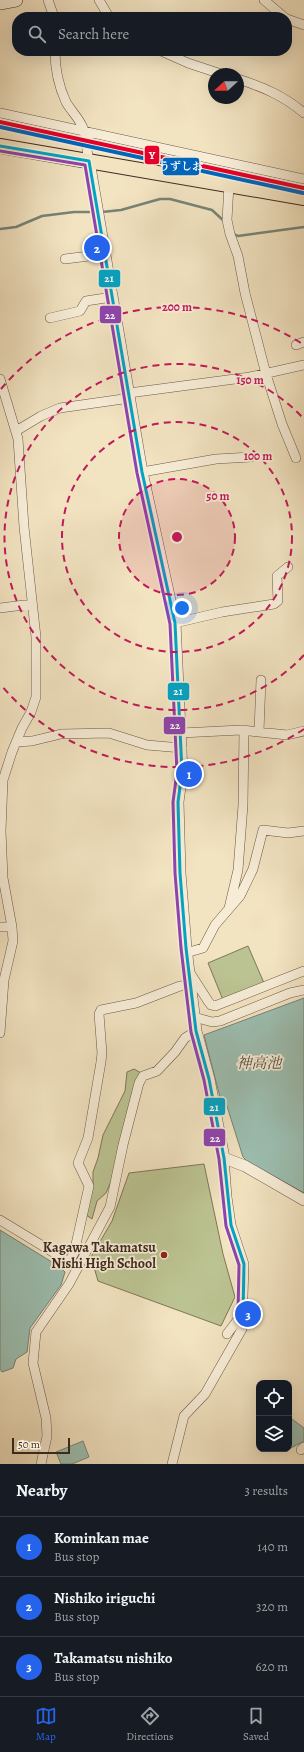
<!DOCTYPE html>
<meta charset="utf-8">
<style>
body{margin:0;font-family:Alegreya,"Noto Serif JP",serif;background:#242831;color:#f1f3f6}
.controls{position:absolute;right:12px;bottom:12px;display:grid;overflow:hidden;border-radius:8px;box-shadow:0 4px 16px #0002}
.controls button{width:36px;height:36px;display:grid;place-items:center;padding:0;border:0;border-bottom:1px solid #363941;background:#171b24;color:#f1f3f6;font:20px sans-serif}
.compass{position:absolute;left:208px;top:68px;width:36px;height:36px;border-radius:50%;background:#171b24;box-shadow:0 4px 16px #0002;rotate:249deg}
.scale{position:absolute;left:12px;bottom:10px;width:58px;box-sizing:border-box;padding-left:4px;border:2px solid #3f2a1f;border-top:0;font-size:11px;line-height:14px;white-space:nowrap;color:#3f2a1f;-webkit-text-stroke:3px #f7edd7;paint-order:stroke}
.you{position:absolute;left:182px;top:608px;width:14px;height:14px;margin:-10px;border:3px solid #fff;border-radius:50%;background:#1a73e8;box-shadow:0 0 0 6px #1a73e833}
.badge{display:grid;place-items:center;width:26px;height:26px;border-radius:50%;background:#2563eb;color:#fff;font-size:13px;font-weight:700}
.pin{position:absolute;translate:-50% -50%;border:2px solid #fff;box-shadow:0 1px 4px #0006}
.list{margin:0;padding:0;list-style:none}
h2{display:flex;justify-content:space-between;align-items:center;height:52px;margin:0;padding:0 16px;font-size:17px}
h2 small{font-size:13px;font-weight:400;color:#9ea1a6}
.list li{display:grid;grid-template-columns:26px 1fr auto;gap:12px;align-items:center;box-sizing:border-box;height:60px;padding:0 16px;border-top:1px solid #363941}
.list b{display:block;font-size:15px;white-space:nowrap}
.list p{margin:0;font-size:13px;white-space:nowrap;color:#9ea1a6}
.list em{font-size:13px;font-style:normal;color:#9ea1a6}
.icon{flex:none;width:22px;height:22px;fill:none;stroke:currentColor;stroke-width:2;stroke-linecap:round;stroke-linejoin:round}
.map{position:relative;flex:none;width:304px;height:1464px;overflow:hidden}
.search{position:absolute;background:#171b24;box-shadow:0 4px 16px #0002;left:12px;right:12px;top:12px;height:44px;display:flex;align-items:center;gap:10px;box-sizing:border-box;padding:0 14px;border-radius:16px;color:#9ea1a6;font-size:15px}
.sheet{height:232px;background:#171b24}
nav{display:flex;justify-content:space-around;align-items:center;box-sizing:border-box;height:56px;border-top:1px solid #363941;background:#171b24;font-size:11px;color:#9ea1a6}
nav a{display:grid;justify-items:center;gap:2px}
nav .on{color:#2563eb}
.map>svg:first-child{display:block}
</style>
<div class="map">
<svg width="304" height="1464" viewBox="0 0 304 1464">
<rect width="100%" height="100%" fill="#f2e3c1"/>
<filter id="stains"><feTurbulence type="fractalNoise" baseFrequency=".005" numOctaves="4"/><feColorMatrix values="0 0 0 0 .2 0 0 0 0 .09 0 0 0 0 .02 0 0 0 .5 -.17"/></filter>
<radialGradient id="worn" r=".72"><stop offset=".6" stop-color="#630" stop-opacity="0"/><stop offset="1" stop-color="#630" stop-opacity=".3"/></radialGradient>
<path fill="#bcc392" stroke="#7e7658" d="M248,946L264,983L223,1000L208,963Z
M134,1069L141,1073L112,1179L106,1193L97,1201L92,1219L86,1215L93,1184V1172L98,1158L103,1135L125,1091L127,1072Z
M204,1164L223,1254L235,1297L221,1326L98,1281L91,1257L112,1221L129,1173Z"/>
<path fill="#9cbeb0" stroke="#778376" d="M304,998V1193L247,1161L243,1157L225,1100L220,1097L204,1035Z
M0,1230L60,1267L65,1272L61,1285L30,1328L27,1352L16,1359L13,1368L2,1372L0,1369Z
M289,1417L304,1428V1441L289,1449Z
M83,1441L89,1457L72,1464H61L56,1452Z"/>
<g fill="none" stroke-linecap="round" stroke-linejoin="round">
<path stroke="#778376" stroke-width="2.5" d="M102,212L121,210L160,199H170L212,210L225,222
M0,229L16,227L42,216L74,212H95
M234,234L238,236L304,227"/>
<g stroke="#6c5848" stroke-width="10">
<path id="minor" d="M48,0L54,17
M99,0L109,17
M264,0L284,17
M287,19L304,25
M55,51C55,68 59,87 66,102C71,111 79,118 83,128C87,138 86,150 89,161
M161,51L188,63L221,74
M238,79C263,87 284,96 304,113
M0,113L304,179
M229,185L227,220L230,234L238,256L245,293L266,374L282,424L296,458
M65,259L105,254
M50,318L80,311L86,301L112,297
M296,345L304,342
M0,379L18,439L24,527L36,637V697L31,712L22,728L12,752L3,780L1,831L3,878L12,927L13,941L4,980L0,1033
M129,393L250,377L304,365
M16,431L41,416L60,408L130,398
M142,472L216,459L251,457
M0,608L32,604
M175,623L222,612L274,604L278,601L277,576L288,567
M259,731L261,680
M181,733L241,730L287,735L304,731
M16,742L32,741L61,734L109,733L147,745L182,748
M229,908L238,870L243,805L244,730
M0,927H12
M186,953L203,948L215,925L240,896L253,869L263,830L288,833L304,831
M190,973L208,1001L211,1005L215,1006L304,971
M194,1017L212,1022L220,1021L290,993L304,990
M0,1220L74,1265
M69,1262L74,1253L89,1186L78,1163L88,1138L101,1062L102,1053L99,1014L101,1010L136,1003L180,986L190,985
M227,1334L243,1313
M301,1450L304,1447
M41,1464L47,1436L46,1418L33,1363L36,1332L69,1284L110,1207L123,1145L139,1083L143,1076L157,1071L175,1052L185,1038L196,1031
M172,1464L184,1416L205,1394L242,1329L244,1264L231,1225L227,1197L224,1158"/>
</g>
<g stroke="#6c5848" stroke-width="12">
<path id="tertiary" d="M89,161L142,472L175,623L182,772L178,802L180,873L186,948L196,1031L209,1079L224,1158L245,1166L304,1200"/>
</g>
<g stroke="#3f2a1f" stroke-width="14">
<path id="secondary" d="M0,3L16,0"/>
</g>
<g stroke="#3f2a1f" stroke-width="16">
<path id="primary" d="M0,146L304,198"/>
</g>
<use href="#minor" stroke="#f7edd7" stroke-width="9"/>
<use href="#tertiary" stroke="#f7edd7" stroke-width="11"/>
<use href="#secondary" stroke="#f7edd7" stroke-width="13"/>
<use href="#primary" stroke="#f2e3c1" stroke-width="14"/>
<g stroke="#f7edd7" stroke-width="6">
<path id="bus-1" d="M0,146L89,161L142,472L175,623L182,772L178,802L180,873L186,948L196,1031L209,1079L224,1158L231,1225L244,1264L243,1313"/>
</g>
<g stroke="#f7edd7" stroke-width="6">
<path id="bus-2" d="M0,151L85,165L137,473L170,624L177,772L173,802L175,873L181,948L191,1032L204,1080L219,1159L226,1226L239,1265L238,1313"/>
</g>
<use href="#bus-1" stroke="#03a3c5" stroke-width="3"/>
<use href="#bus-2" stroke="#8e44ad" stroke-width="3"/>
<g stroke="#f7edd7" stroke-width="7">
<path id="rail-1" d="M0,122L304,188"/>
</g>
<g stroke="#f7edd7" stroke-width="7">
<path id="rail-2" d="M0,127L303,193"/>
</g>
<use href="#rail-1" stroke="#e4002b" stroke-width="4"/>
<use href="#rail-2" stroke="#0065bd" stroke-width="4"/>
</g>
<circle cx="177" cy="537" r="58" fill="#c2185b" fill-opacity=".12"/>
<g fill="none" stroke="#c2185b" stroke-width="2" stroke-dasharray="7 5">
<circle cx="177" cy="537" r="58"/>
<circle cx="177" cy="537" r="115"/>
<path d="M304 655A173 173 0 1 1 304 419"/>
<path d="M304 729A230 230 0 0 1 1 685M1 389A230 230 0 0 1 304 345"/>
</g>
<circle fill="#8f2418" stroke="#f7edd7" stroke-width="1.5" cx="164" cy="1255" r="4"/>
<g text-anchor="middle" stroke-width="3.5" stroke-linejoin="round" paint-order="stroke">
<g font-size="14" font-weight="bold" fill="#3f2a1f" stroke="#f7edd7" text-anchor="end">
<text x="156" y="1252">Kagawa Takamatsu<tspan x="156" dy="16">Nishi High School</tspan></text>
</g>
<g font-size="15" font-style="italic" fill="#564f43" stroke="#f7edd7">
<text x="259" y="1068">神高池</text>
</g>
</g>
<circle cx="177" cy="537" r="6" fill="#c2185b" stroke="#f7edd7" stroke-width="2"/>
<g font-size="12" text-anchor="middle" font-weight="bold" fill="#c2185b" stroke="#f7edd7" stroke-width="3.5" stroke-linejoin="round" paint-order="stroke">
<text x="177" y="311">200 m</text>
<text x="250" y="384">150 m</text>
<text x="258" y="460">100 m</text>
<text x="218" y="500">50 m</text>
</g>
<g stroke="#f7edd7" stroke-width="1.5">
<rect x="144" y="145" width="16" height="20" rx="4" fill="#e4002b"/>
<rect x="162" y="157" width="38" height="19" rx="4" fill="#0065bd"/>
<rect x="98" y="269" width="23" height="19" rx="4" fill="#03a3c5"/>
<rect x="99" y="305" width="23" height="19" rx="4" fill="#8e44ad"/>
<rect x="167" y="682" width="23" height="19" rx="4" fill="#03a3c5"/>
<rect x="163" y="716" width="23" height="19" rx="4" fill="#8e44ad"/>
<rect x="203" y="1097" width="23" height="19" rx="4" fill="#03a3c5"/>
<rect x="203" y="1128" width="23" height="19" rx="4" fill="#8e44ad"/>
</g>
<g font-size="11" text-anchor="middle" font-weight="bold" fill="#fff">
<text x="152" y="159">Y</text>
<text x="181" y="170">うずしお</text>
<text x="109" y="282">21</text>
<text x="110" y="319">22</text>
<text x="178" y="695">21</text>
<text x="175" y="729">22</text>
<text x="214" y="1111">21</text>
<text x="215" y="1142">22</text>
</g>
<rect width="100%" height="100%" filter="url(#stains)"/>
<rect width="100%" height="100%" fill="url(#worn)"/>
</svg>
<div class="controls">
<button><svg class="icon" aria-label="locate" viewBox="0 0 24 24"><circle cx="12" cy="12" r="6"/><path d="M12 2v4M12 18v4M2 12h4M18 12h4"/></svg></button>
<button><svg class="icon" aria-label="layers" viewBox="0 0 24 24"><path d="M12 4l9 5-9 5-9-5zM3 14l9 5 9-5"/></svg></button>
</div>
<svg class="compass" viewBox="-18 -18 36 36"><path d="M0-13l5 13h-10z" fill="#e53935"/><path d="M0 13l5-13h-10z" fill="#9ea1a6"/></svg>
<div class="scale">50 m</div>
<div class="you"></div>
<div class="pin badge" style="left:189px;top:774px">1</div>
<div class="pin badge" style="left:97px;top:248px">2</div>
<div class="pin badge" style="left:248px;top:1314px">3</div>
<div class="search"><svg class="icon" aria-label="search" viewBox="0 0 24 24"><circle cx="10" cy="10" r="6"/><path d="M15 15l6 6"/></svg>Search here</div>
</div>
<section class="sheet">
<h2>Nearby<small>3 results</small></h2>
<ul class="list">
<li><span class="badge">1</span><div><b>Kominkan mae</b><p>Bus stop</p></div><em>140 m</em></li>
<li><span class="badge">2</span><div><b>Nishiko iriguchi</b><p>Bus stop</p></div><em>320 m</em></li>
<li><span class="badge">3</span><div><b>Takamatsu nishiko</b><p>Bus stop</p></div><em>620 m</em></li>
</ul>
</section>
<nav>
<a class="on"><svg class="icon" aria-label="map" viewBox="0 0 24 24"><path d="M3 6l6-2 6 2 6-2v14l-6 2-6-2-6 2zM9 4v14M15 6v14"/></svg>Map</a>
<a><svg class="icon" aria-label="directions" viewBox="0 0 24 24"><path d="M12 3l9 9-9 9-9-9zM9 14v-3h6M13 9l2 2-2 2"/></svg>Directions</a>
<a><svg class="icon" aria-label="saved" viewBox="0 0 24 24"><path d="M7 4h10v16l-5-4-5 4z"/></svg>Saved</a>
</nav>
